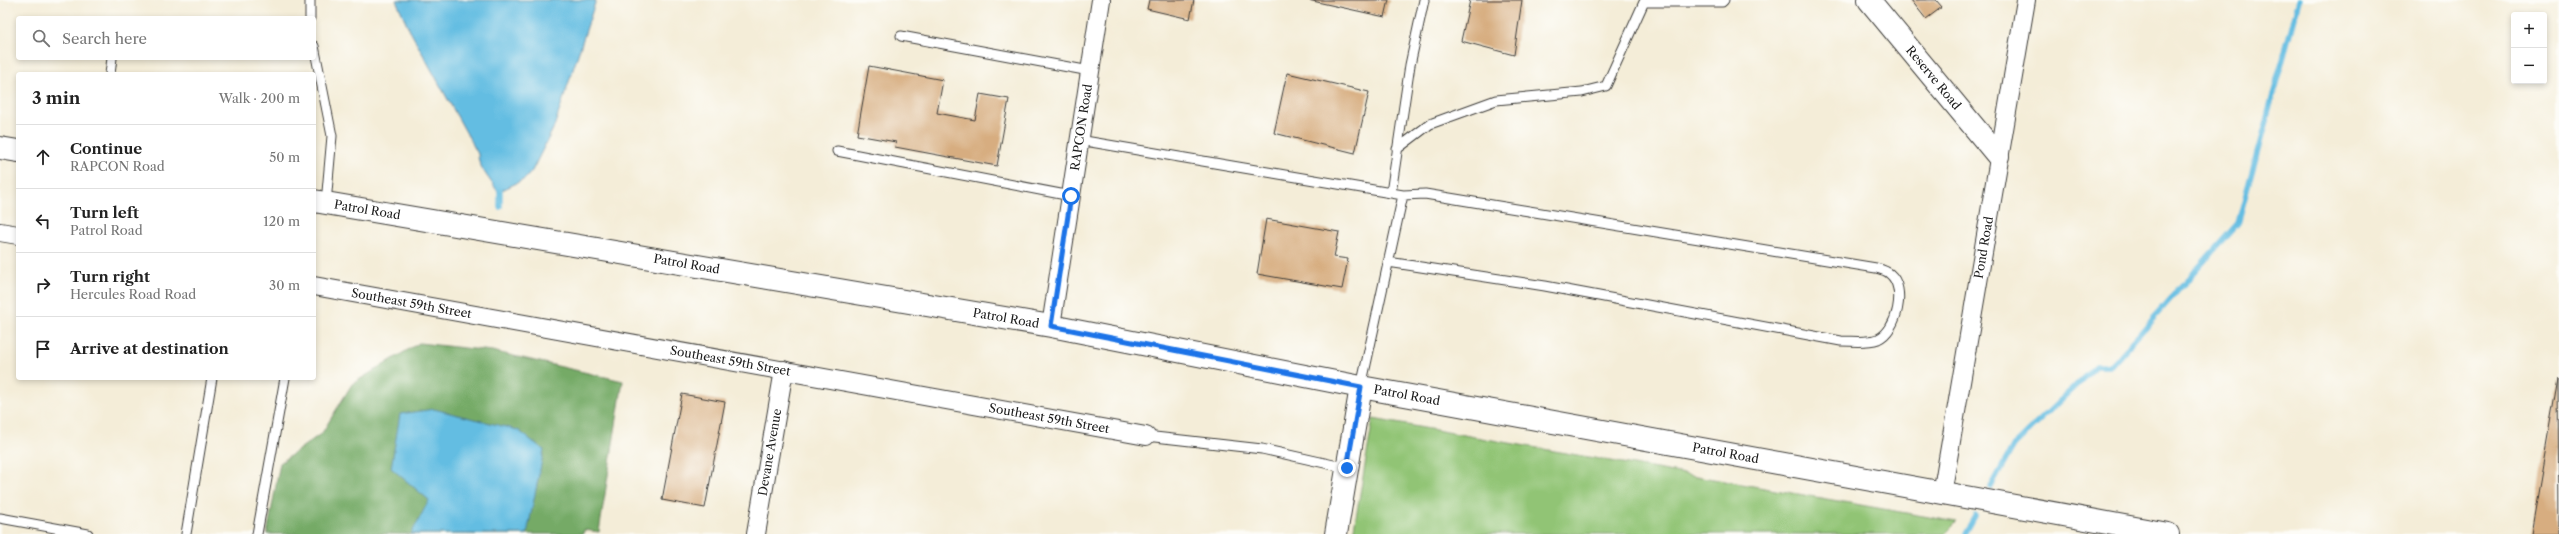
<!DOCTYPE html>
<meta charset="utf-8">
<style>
body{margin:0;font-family:"Libre Caslon Text",serif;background:#f2f2f2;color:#222}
.controls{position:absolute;right:12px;top:12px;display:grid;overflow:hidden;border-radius:4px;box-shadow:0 2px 6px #0003}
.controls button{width:36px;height:36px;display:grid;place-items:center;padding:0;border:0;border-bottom:1px solid #e0e0e0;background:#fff;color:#222;font:20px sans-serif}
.stop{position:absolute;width:12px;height:12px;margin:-9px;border:3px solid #1a73e8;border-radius:50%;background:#fff}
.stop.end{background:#1a73e8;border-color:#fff;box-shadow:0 1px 4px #0008}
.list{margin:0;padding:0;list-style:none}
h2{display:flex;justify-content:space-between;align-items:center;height:52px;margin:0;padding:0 16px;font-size:17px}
h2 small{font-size:13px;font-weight:400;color:#767676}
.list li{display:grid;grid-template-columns:26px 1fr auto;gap:12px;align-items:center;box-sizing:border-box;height:64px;padding:0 16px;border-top:1px solid #e0e0e0}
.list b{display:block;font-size:15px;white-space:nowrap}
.list p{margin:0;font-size:13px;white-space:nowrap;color:#767676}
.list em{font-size:13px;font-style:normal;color:#767676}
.icon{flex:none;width:22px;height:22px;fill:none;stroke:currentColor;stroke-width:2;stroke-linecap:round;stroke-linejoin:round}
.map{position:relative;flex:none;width:2559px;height:534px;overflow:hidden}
.search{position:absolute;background:#fff;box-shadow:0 2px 6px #0003;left:16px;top:16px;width:300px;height:44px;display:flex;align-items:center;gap:10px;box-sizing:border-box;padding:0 14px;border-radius:4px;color:#767676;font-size:15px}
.panel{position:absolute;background:#fff;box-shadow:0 2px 6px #0003;left:16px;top:72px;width:300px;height:308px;border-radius:4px}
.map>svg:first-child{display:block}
</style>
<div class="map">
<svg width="2559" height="534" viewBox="0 0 2559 534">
<rect width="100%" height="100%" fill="#fdfcf7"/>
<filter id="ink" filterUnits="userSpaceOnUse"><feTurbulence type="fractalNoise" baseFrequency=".025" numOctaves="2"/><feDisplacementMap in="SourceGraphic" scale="8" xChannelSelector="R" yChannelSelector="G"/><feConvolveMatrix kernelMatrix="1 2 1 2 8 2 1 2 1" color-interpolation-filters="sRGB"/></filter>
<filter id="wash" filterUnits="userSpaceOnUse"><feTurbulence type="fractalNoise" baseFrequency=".012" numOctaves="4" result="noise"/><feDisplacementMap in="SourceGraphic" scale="16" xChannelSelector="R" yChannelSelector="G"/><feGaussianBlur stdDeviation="0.9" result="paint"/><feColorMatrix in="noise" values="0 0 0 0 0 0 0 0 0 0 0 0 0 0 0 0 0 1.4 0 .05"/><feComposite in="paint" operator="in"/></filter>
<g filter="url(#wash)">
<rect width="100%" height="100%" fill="#f4edd8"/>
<path fill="#91c475" stroke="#567048" d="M1373,419L1957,522L1945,534H1353Z"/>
<path fill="#74aa66" stroke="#486341" d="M419,343L492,351L623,381L599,532L584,530L583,534H267L280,463L322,433L352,384Z"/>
<path fill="#64bde2" stroke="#406c7f" d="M396,0H596L554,127L532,171L525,179L498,192C492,182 477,166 478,154L410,31Z
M434,409L518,430L544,450L527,534H411L429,500L391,468L400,414Z"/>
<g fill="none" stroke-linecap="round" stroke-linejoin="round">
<path stroke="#64bde2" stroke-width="5.5" d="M500,207V185
M1991,487L2014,445L2096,366H2111L2238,223L2299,0
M1965,534L1975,516"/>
</g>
<g id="blocks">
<path fill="#d7ad80" d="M1149,0H1194L1190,19L1147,9Z
M1308,0H1389L1385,17Z
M1470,0H1522L1514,55L1461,41Z
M1911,0H1936L1942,7L1926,19Z
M869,66L943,80L937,113L975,120L980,94L1009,99L997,166L895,147L896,142L857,135Z
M1287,73L1369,92L1355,153L1274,133Z
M1266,219L1339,232L1334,257L1348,259L1342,289L1257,274Z
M2558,378L2559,534H2531Z
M682,394L725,402L705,508L662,500Z"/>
</g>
</g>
<g filter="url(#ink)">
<use href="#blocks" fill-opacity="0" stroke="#3c3b38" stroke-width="1"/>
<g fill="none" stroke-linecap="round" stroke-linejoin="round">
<g stroke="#3c3b38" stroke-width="11">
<path id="service" d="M310,18V0
M901,36L1090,71
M314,46L332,136L326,203
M110,74L112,58
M1079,140L1403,195L1361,387
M1397,149L1430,124L1496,100L1582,92L1606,86L1644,2H1722L1724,0
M837,151L1071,196
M1391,193L1410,65L1424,0
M1388,262L1545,286L1841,341C1854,341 1867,343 1878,339C1897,331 1907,288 1890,274C1887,271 1880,269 1876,268L1425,194L1403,195
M1146,436L1262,449L1347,468
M0,518L88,534
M186,534L212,378
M257,534L285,378"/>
</g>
<g stroke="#3c3b38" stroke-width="20">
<g id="minor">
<path d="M0,232L18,235"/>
<path id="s1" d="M314,286L1146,436"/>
<path id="s2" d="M1051,326L1101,0"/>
<path id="s3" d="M1942,494L2026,0"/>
<path id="s4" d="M756,534L784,370"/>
</g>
</g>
<g stroke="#3c3b38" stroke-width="24">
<g id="tertiary">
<path id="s5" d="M1869,0L1998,156"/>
<path d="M0,148L18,151"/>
<path id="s6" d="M314,201L1051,326L1361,387L2168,534"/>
<path d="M1336,534L1361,387"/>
</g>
</g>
<use href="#service" stroke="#fff" stroke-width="9"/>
<use href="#minor" stroke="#fff" stroke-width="18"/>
<use href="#tertiary" stroke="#fff" stroke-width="22"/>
</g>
</g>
<g fill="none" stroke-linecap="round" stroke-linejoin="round" filter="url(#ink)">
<path stroke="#1a73e8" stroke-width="5" d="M1071,196L1051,326L1361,387L1347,468"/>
</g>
<g text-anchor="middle" stroke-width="3" stroke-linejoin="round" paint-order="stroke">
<g font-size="12" fill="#1c1c1c" stroke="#fdfcf7">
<text dy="4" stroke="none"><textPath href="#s5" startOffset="101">Reserve Road</textPath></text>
<text dy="4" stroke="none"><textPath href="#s2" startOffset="201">RAPCON Road</textPath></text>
<text dy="4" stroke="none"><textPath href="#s6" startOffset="54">Patrol Road</textPath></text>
<text dy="4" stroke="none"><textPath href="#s3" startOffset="250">Pond Road</textPath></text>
<text dy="4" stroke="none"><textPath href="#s6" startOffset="378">Patrol Road</textPath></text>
<text dy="4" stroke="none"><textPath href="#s1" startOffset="99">Southeast 59th Street</textPath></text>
<text dy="4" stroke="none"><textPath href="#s6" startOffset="702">Patrol Road</textPath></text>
<text dy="4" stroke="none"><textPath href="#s1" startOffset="423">Southeast 59th Street</textPath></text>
<text dy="4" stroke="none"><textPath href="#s6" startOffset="1110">Patrol Road</textPath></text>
<text dy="4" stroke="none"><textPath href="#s1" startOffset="747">Southeast 59th Street</textPath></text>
<text dy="4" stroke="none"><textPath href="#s4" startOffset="83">Devane Avenue</textPath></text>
<text dy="4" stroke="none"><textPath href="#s6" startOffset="1434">Patrol Road</textPath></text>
</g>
</g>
</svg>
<div class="controls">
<button>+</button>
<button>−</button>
</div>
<div class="stop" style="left:1071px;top:196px"></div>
<div class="stop end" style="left:1347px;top:468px"></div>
<div class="search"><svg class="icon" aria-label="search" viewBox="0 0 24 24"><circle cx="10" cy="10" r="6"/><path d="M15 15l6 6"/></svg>Search here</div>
<section class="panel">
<h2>3 min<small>Walk · 200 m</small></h2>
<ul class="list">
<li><svg class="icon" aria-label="ahead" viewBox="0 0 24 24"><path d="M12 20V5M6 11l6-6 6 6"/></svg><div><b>Continue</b><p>RAPCON Road</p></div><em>50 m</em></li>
<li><svg class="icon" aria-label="left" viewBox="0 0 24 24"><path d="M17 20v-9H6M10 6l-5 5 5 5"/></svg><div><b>Turn left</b><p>Patrol Road</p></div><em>120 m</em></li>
<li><svg class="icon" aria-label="right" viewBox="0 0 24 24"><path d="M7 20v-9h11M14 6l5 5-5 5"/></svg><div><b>Turn right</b><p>Hercules Road Road</p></div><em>30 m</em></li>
<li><svg class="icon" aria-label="arrive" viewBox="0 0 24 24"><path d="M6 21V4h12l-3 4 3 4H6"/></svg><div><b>Arrive at destination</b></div></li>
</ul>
</section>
</div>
